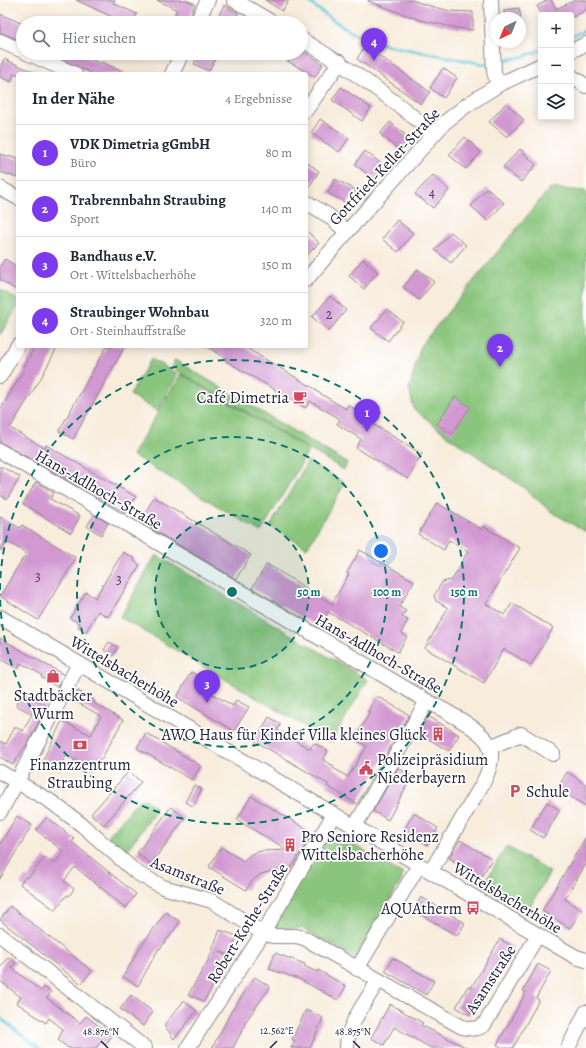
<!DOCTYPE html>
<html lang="de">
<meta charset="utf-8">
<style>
body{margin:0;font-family:Alegreya,serif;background:#f2f2f3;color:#1f2937}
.controls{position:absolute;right:12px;top:12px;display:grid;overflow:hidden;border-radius:4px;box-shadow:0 2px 10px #0003}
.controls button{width:36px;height:36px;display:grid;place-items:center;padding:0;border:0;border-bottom:1px solid #e0e1e3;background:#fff;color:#1f2937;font:20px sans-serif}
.compass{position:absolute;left:490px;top:12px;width:36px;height:36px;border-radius:50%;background:#fff;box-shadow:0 2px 10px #0003;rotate:223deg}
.you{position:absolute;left:381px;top:551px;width:14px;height:14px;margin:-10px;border:3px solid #fff;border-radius:50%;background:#1a73e8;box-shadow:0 0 0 6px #1a73e833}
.badge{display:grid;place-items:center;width:26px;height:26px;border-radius:50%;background:#7c3aed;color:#fff;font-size:13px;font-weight:700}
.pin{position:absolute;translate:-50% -33px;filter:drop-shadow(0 1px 2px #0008)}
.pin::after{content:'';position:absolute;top:21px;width:14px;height:12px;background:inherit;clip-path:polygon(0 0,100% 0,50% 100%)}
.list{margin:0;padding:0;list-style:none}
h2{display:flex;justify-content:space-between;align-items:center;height:52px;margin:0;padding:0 16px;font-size:17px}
h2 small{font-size:13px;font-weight:400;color:#747a83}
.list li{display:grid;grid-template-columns:26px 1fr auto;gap:12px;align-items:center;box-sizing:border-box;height:56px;padding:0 16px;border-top:1px solid #e0e1e3}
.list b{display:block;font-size:15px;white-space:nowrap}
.list p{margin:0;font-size:13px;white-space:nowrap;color:#747a83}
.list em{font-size:13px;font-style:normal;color:#747a83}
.icon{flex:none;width:22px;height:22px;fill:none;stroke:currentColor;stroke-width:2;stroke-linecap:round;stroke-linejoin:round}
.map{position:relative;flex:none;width:586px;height:1048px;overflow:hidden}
.search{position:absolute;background:#fff;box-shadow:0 2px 10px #0003;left:16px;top:16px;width:292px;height:44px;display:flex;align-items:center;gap:10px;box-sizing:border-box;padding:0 14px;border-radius:22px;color:#747a83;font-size:15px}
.panel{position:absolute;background:#fff;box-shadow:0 2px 10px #0003;left:16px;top:72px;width:292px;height:276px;border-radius:4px}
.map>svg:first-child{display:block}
</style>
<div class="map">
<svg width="586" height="1048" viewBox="0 0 586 1048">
<rect width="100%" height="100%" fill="#fff"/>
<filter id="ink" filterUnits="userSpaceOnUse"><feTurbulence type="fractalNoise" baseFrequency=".025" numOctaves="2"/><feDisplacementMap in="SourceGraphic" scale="8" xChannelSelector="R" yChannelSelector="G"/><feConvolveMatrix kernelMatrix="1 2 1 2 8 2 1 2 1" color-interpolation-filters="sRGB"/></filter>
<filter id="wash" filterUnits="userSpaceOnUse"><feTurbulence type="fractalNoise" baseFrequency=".012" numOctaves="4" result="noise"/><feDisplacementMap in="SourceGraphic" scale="16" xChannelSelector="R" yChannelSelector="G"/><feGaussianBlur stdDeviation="0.9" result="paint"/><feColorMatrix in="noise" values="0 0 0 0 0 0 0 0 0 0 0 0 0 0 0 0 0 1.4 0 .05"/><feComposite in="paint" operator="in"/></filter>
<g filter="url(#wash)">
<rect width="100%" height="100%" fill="#f8ecdb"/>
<path fill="#89c57b" stroke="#56745b" d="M550,188L586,191V532L550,511L523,487L449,437L414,409L409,389L421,345Z
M0,289L18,300V306L0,335Z
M151,359L178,374L157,411L130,395Z
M175,360L347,463L344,470L171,367Z
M181,374L309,450L261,532L132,455Z
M308,461L345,483L307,548L270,526Z
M156,555L368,680L331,742L120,617Z
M145,799L154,806L155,812L127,850L124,851L109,838V835L139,800Z
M329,830L403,874L401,881L356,958L353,957L302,928L277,930L270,929Z
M506,846L550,872L527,912L483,886Z"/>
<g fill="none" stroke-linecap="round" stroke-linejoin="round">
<path stroke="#5fc6db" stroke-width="3" d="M307,0C331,20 355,37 386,45L484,64L489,63
M571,37L586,30
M497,62L525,56L541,50
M0,1018L39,1048"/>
</g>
<g id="blocks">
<path fill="#d298d1" d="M76,0H115L113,3L137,14L133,23H125Z
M157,0H186L195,4L187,23H171L177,10Z
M265,0H289L282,11Z
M368,0H412L423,4L450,11L473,12V30L457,28L420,20L368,1Z
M548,0H551L556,9L575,0H586V10L573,17L571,15H542L537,6Z
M224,5L238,13L233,23H215Z
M519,8L521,18H505L504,10Z
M0,14L23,24V42L0,32Z
M365,46L391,64L430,92L421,104L357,59Z
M48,53H77L101,64L102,62L127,74H93Z
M200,53H218L209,71L194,64Z
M274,53H306L323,64L315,77Z
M4,59L20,66L38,74H14L11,82L0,77V68Z
M443,68L457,78L444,98L430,88Z
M341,87L371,108L362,121L332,100Z
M506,103L524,120L507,137L489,122Z
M320,119L349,138L339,152L311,133Z
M390,122L409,138L399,150L380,134Z
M465,137L481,152L466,169L449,155Z
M520,149L536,165L521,182L503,167Z
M365,151L384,166L373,179L355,164Z
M0,154L18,159V178L0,172Z
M306,162L319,171L306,192Z
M433,175L449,190L433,208L415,194Z
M335,179L356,190L348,204L328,193Z
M487,188L504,203L488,221L471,206Z
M397,220L413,233L398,252L382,239Z
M306,230L319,243L306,256Z
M451,232L466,245L451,263L435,250Z
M5,259L18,267V291L0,280V266Z
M363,259L378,272L364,289L349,276Z
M418,269L434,282L419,300L403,287Z
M330,296L346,310L329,331L312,317Z
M387,309L403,322L388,341L371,328Z
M35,346H58L41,378L10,428L45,448L46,445L136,497L126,513L0,442V410L24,370L23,369Z
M107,346H125L73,439L59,431Z
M206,346H243L317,390L316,391L346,409L348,405L373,420L371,423L422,454L408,479L356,448L361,439L337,424L340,419L310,401L306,408L226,361L227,359Z
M455,397L470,407L452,434L437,424Z
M0,466L20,477L7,499L0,495Z
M36,482L54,493L50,499L80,516L71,533L23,504Z
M154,497L251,555L236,579L140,522Z
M437,503L481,529L483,526L520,548L486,604L505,615L512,603L553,628L531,665L504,649L484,683L425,648L448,608L436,601L434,596L442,582L452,580L468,551L449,540L444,550L418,534Z
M94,515L108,523L101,535L87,526Z
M0,517L20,528L22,525L76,558L38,620L0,596L26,553L6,541L0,551Z
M360,550L414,581L399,607L406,611L402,617L408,620L401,633L407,637L398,652L328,612L319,628L252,588L267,564L332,604L349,574L347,573Z
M123,552L135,559L134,561L140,565L108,617L98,611L86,632L78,627L80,624L70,618L86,592L95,598Z
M0,638L64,675L57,687L41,677L42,675L21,663L18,669L0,659Z
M109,642L118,647L113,656L104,650Z
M191,672L205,680L201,687L233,706L236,700L249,707L234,731L177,697Z
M78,691L95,701L94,703L123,720L101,760L99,759L94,769L66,755L59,770L42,762L62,721L91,735L101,716L73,700Z
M23,692L47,706L26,747L25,746L13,765L0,757V741L6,744L15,727L23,731L32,714L16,705Z
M377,696L409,715L357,804L327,786L328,784L255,741L269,717L281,724L277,730L310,749L314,743L328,751L323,760L334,766L333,768L348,777L367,746L354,739L370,713L368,712Z
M428,716L459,735L449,751L418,733Z
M146,733L201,766L192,780L137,748Z
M398,768L412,776L388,820L373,811Z
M129,771L141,782L104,825L91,814Z
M567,772L586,784V806L557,789Z
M194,785L202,789L193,806L185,802Z
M251,796L313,833L290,869L276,870L261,874L252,881L246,890L209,867L221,847L243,861L251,854L261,851L288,850L237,820Z
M547,802L560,810L543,838L530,830Z
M171,807L185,818L151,864L137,853Z
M414,813L438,828L427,845L403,831Z
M17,816L32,825L0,879V844Z
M47,817L74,839L72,842L136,894L126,908L75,867L64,881L74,889L69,896L67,895L55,910L20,884L26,876L28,878L45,857L54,864L64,852L36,830Z
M586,837V864L565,899L582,910L570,928L542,911Z
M460,840L492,859L481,877L449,858Z
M421,897L465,923L457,936L413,910Z
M10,906L92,971L81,984L0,920Z
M166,912L180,922L160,949L159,948L138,986L123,977L141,946Z
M220,930L237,936L230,955L220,952L229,958L226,966L225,965L204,1001L188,995L208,961Z
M500,939L514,947L485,996L481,994L469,1015L456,1007L468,986L471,988Z
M275,953L305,964L304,966L317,972L318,970L346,986L338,1000L299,979L269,969Z
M8,957L16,962L12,968L41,991L44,987L51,992L47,998L80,1023L86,1016L112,1036L105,1045L101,1041L96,1048H68L58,1040L63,1029L49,1018L46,1023L17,1003L21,997L0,981V968Z
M393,958L434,981L426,995L385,971Z
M538,964L551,971L536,998L539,1000L513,1048H504L497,1045L526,992L523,991Z
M255,977L270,987L244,1024L245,1025L233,1048H212L231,1012Z
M131,995L153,1012L143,1026L120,1009Z
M184,1001L197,1011L174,1039L164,1025Z
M390,1004L423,1023L421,1025L467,1048H431L394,1027L384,1045L371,1038Z
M306,1010L323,1018L310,1048H291L295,1041L292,1039Z"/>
</g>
</g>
<g filter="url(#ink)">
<use href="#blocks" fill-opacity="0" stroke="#8d878b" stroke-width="1"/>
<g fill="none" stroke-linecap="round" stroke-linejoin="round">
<g stroke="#8d878b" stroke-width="16">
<path id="minor" d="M234,0L273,23
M491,0L494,72L498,85
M196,23L208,0
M301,39C349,68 391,97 433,133
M0,41L23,51
M571,51L586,44
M27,53L75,74
M172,74L182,53
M571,76L586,86
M306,110L340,62
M0,188L18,198
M306,202L329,216L347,232
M306,280L347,232L444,123L467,105L498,85L541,65
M0,376L18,345
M0,451L128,525L427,701C443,710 485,730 490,747C494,759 488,773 483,783L431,871
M0,617L538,935L576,957L586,960
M490,747L521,734L553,754
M0,772L50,801L82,825L137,873L163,887L212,901L263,933L273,936H296L304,938L462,1027C471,1029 476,1030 484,1025L538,935
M0,812C28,764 52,713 79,664
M355,826L427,701
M0,935L145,1048
M357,969L419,865
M188,1048L263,933L334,814
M347,1048C346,1026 367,1000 378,981
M568,1048L586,1012"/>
</g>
<use href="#minor" stroke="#fff" stroke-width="14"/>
</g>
</g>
<path fill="none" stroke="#22223b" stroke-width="1.5" d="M101,1041L108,1048M353,1041L360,1048M270,1048L277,1041"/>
<circle cx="232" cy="592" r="77" fill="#0f766e" fill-opacity=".12"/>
<g fill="none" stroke="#0f766e" stroke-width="2" stroke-dasharray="7 5">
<circle cx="232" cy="592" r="77"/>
<circle cx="232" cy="592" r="155"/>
<path d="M0 590A232 232 0 1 1 0 594"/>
</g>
<defs>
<g id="cafe-bare" transform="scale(1.08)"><path d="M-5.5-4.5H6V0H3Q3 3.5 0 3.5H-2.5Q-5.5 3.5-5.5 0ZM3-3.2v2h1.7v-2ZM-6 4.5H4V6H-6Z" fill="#d1495b" stroke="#fff" stroke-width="2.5" paint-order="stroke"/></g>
<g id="shop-bare" transform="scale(1.08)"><path d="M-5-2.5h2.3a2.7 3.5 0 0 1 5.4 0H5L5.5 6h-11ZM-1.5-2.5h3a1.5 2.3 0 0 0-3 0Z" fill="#d1495b" stroke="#fff" stroke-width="2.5" paint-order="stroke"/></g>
<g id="building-bare" transform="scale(1.08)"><path d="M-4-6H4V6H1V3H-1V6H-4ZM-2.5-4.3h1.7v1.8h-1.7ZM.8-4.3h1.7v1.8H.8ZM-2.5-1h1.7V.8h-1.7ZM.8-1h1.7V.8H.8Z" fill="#d1495b" stroke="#fff" stroke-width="2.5" paint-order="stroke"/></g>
<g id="bank-bare" transform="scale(1.08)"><path d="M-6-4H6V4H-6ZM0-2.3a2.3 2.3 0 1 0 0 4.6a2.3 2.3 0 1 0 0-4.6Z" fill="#d1495b" stroke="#fff" stroke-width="2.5" paint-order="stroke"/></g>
<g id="civic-bare" transform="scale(1.08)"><path d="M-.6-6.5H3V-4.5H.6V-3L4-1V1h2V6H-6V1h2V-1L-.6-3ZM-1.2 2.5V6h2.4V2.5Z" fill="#d1495b" stroke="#fff" stroke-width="2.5" paint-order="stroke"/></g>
<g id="parking-bare" transform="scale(1.08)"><path d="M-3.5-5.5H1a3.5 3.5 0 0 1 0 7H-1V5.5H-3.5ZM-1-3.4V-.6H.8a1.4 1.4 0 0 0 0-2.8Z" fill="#d1495b" stroke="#fff" stroke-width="2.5" paint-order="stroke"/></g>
<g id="bus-bare" transform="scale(1.08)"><path d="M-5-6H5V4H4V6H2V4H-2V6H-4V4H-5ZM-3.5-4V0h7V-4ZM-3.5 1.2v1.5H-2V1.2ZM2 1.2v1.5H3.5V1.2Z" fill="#d1495b" stroke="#fff" stroke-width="2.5" paint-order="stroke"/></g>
</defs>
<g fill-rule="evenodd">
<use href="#cafe-bare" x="300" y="397"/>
<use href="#shop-bare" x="53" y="676"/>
<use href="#building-bare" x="438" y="734"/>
<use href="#bank-bare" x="80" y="745"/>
<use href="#civic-bare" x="366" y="768"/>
<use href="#parking-bare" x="515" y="791"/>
<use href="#building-bare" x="290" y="845"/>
<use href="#bus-bare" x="473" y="908"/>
</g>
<g text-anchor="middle" stroke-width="3.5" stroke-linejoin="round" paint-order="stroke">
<g font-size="14" fill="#4e4060">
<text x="432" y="197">4</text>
<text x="329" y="319">2</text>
<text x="38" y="581">3</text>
<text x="119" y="584">3</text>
</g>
<g font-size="16" fill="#22223b" stroke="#fff">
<text transform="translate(384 166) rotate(-47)" y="6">Gottfried-Keller-Straße</text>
<text transform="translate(99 489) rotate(30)" y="6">Hans-Adlhoch-Straße</text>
<text transform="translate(379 653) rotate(30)" y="6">Hans-Adlhoch-Straße</text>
<text transform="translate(125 671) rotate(31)" y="6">Wittelsbacherhöhe</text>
<text transform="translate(188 875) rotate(22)" y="6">Asamstraße</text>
<text transform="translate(508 897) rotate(31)" y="6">Wittelsbacherhöhe</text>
<text transform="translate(247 923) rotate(-58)" y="6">Robert-Kothe-Straße</text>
<text transform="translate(490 979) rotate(-57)" y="6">Asamstraße</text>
</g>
<g font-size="16" fill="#22223b" stroke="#fff" text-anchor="end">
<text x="289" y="403">Café Dimetria</text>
<text x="53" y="701" text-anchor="middle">Stadtbäcker<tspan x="53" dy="18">Wurm</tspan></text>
<text x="427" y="740">AWO Haus für Kinder Villa kleines Glück</text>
<text x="377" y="765" text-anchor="start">Polizeipräsidium<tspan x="377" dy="18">Niederbayern</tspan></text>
<text x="80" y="770" text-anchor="middle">Finanzzentrum<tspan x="80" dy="18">Straubing</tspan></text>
<text x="526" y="797" text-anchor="start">Schule</text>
<text x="301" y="842" text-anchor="start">Pro Seniore Residenz<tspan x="301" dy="18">Wittelsbacherhöhe</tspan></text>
<text x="462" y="914">AQUAtherm</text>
</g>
</g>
<g font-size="10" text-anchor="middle" fill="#22223b" stroke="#fff" stroke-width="3.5" stroke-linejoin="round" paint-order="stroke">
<text x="277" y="1034">12.562°E</text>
<text x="101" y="1035">48.876°N</text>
<text x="353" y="1035">48.875°N</text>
</g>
<circle cx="232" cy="592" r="6" fill="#0f766e" stroke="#fff" stroke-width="2"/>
<g font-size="12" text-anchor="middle" font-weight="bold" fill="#0f766e" stroke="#fff" stroke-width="3.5" stroke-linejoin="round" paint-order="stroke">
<text x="309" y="596">50 m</text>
<text x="387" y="596">100 m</text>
<text x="464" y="596">150 m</text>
</g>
</svg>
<div class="controls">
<button>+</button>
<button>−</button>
<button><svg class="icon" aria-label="layers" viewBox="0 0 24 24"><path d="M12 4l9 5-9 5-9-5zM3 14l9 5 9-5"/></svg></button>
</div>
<svg class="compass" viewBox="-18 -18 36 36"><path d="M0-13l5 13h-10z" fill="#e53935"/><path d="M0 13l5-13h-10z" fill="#747a83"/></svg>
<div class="you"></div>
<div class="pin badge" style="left:367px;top:432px">1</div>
<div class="pin badge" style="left:500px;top:367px">2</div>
<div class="pin badge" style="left:207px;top:703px">3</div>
<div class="pin badge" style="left:374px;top:61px">4</div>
<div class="search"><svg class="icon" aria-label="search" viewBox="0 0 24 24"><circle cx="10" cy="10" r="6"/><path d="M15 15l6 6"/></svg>Hier suchen</div>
<section class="panel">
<h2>In der Nähe<small>4 Ergebnisse</small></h2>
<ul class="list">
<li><span class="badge">1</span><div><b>VDK Dimetria gGmbH</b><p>Büro</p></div><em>80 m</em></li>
<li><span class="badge">2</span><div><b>Trabrennbahn Straubing</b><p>Sport</p></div><em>140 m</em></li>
<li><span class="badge">3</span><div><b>Bandhaus e.V.</b><p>Ort · Wittelsbacherhöhe</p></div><em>150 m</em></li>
<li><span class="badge">4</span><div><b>Straubinger Wohnbau</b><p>Ort · Steinhauffstraße</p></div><em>320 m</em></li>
</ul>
</section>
</div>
